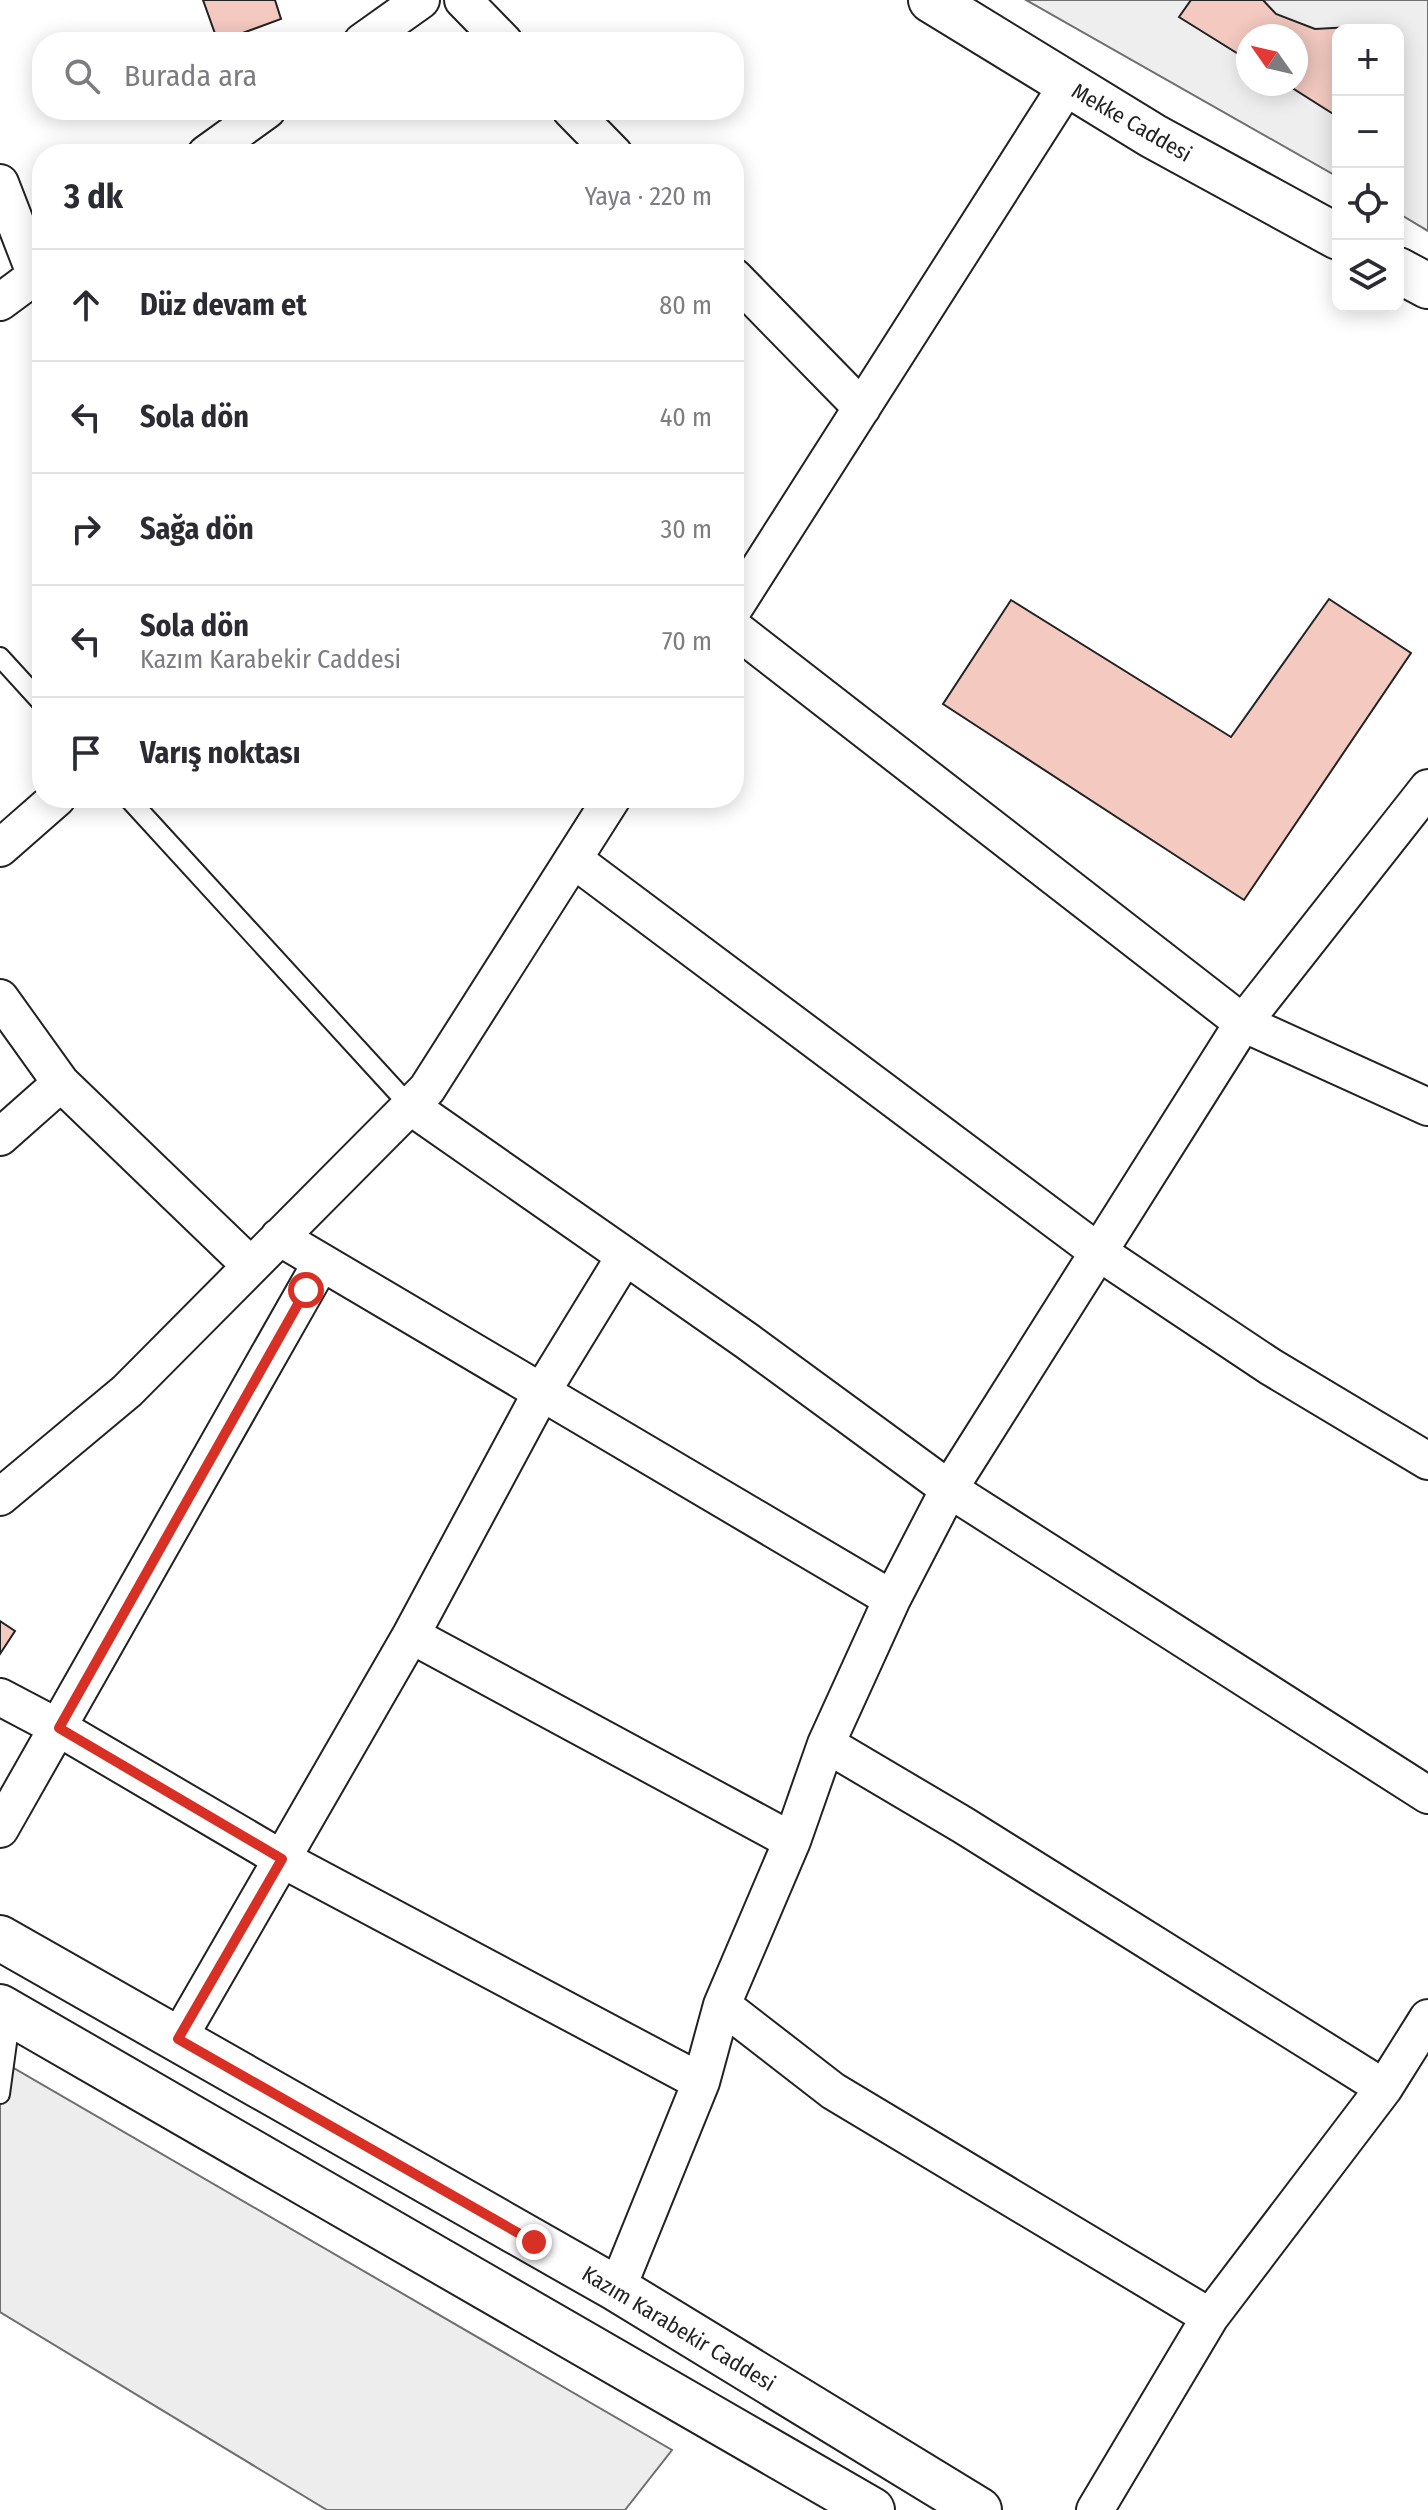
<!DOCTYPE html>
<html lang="tr">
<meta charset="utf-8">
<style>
body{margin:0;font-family:"Fira Sans Condensed",sans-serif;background:#f7f7f7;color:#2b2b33}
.controls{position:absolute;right:24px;top:24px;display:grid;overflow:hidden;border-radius:16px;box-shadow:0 4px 20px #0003}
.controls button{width:72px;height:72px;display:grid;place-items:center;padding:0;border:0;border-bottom:2px solid #e1e1e2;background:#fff;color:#2b2b33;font:40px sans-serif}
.compass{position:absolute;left:1236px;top:24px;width:72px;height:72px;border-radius:50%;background:#fff;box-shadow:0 4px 20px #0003;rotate:304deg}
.stop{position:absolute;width:24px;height:24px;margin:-18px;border:6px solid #d93025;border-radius:50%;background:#fff}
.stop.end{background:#d93025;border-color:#fff;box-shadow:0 2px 8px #0008}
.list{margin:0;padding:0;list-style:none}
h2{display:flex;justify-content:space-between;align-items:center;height:104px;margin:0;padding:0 32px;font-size:34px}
h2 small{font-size:26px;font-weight:400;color:#7c7c81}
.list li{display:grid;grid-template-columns:52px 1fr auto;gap:24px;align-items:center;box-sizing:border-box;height:112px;padding:0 32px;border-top:2px solid #e1e1e2}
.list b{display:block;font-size:30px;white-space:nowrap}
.list p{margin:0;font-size:26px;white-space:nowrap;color:#7c7c81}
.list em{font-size:26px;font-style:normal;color:#7c7c81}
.icon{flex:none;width:44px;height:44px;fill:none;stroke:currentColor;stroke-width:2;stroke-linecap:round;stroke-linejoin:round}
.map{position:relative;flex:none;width:1428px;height:2510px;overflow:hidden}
.search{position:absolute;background:#fff;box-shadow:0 4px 20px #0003;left:32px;top:32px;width:712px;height:88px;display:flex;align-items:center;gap:20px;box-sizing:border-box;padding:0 28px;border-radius:32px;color:#7c7c81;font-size:30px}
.panel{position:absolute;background:#fff;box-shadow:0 4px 20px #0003;left:32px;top:144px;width:712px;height:664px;border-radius:32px}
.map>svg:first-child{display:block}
</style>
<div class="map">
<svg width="1428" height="2510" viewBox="0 0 1428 2510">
<rect width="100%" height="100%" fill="#fff"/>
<path fill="#eee" stroke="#6f6f6f" stroke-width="2" fill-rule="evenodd" d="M1026,0H1428V231L1398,213V30H1338V177ZM1248,36H1296V84H1248Z"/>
<path fill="#ededed" stroke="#6f6f6f" stroke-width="2" d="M0,2060L672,2450L625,2510H327L0,2312Z"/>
<path fill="#f3c9c0" stroke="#222" stroke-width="2" d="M203,0H275L281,19L218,42Z
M1191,0H1263L1276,14L1315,29L1386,25L1387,30H1338V117L1286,84H1296V36H1248V60L1179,17Z
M1329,599L1411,653L1244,900L943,704L1011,600L1231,737Z
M0,1621L15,1631L0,1654Z"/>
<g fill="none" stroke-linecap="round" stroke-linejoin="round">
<g stroke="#222" stroke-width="22">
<path id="service" d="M0,657L42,703
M128,798L410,1106
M0,2094L11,2013"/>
</g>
<g stroke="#222" stroke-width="40">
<path id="minor" d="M463,0L504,42
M362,42L421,0
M571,110L614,154
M206,154L267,110
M0,183L36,276
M734,277L862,408
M0,302L42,271
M734,608L1068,84
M734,628L1243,1023L1428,1107
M0,848L57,798
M573,859L1097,1251L1271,1367L1428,1461
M0,998L61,1083L251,1266
M410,1106L747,1341L949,1489L1428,1795
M0,1137L61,1083
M279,1237L892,1599
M0,1497L127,1391L427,1089L612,798
M411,1635L792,1841
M0,1697L59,1728L282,1859L701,2082
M826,1744L963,1825L1384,2088
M0,1829L321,1263
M722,2005L833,2091L1210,2317
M178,2039L411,1635L541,1393L625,1256
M617,2289L701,2082L722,2005L792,1841L826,1744L892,1599L949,1489L1243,1023L1428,788
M1095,2510L1210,2317L1384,2088L1428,2018"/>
</g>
<g stroke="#222" stroke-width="48">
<path id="tertiary" d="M931,0L1153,136L1338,237
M1398,270L1428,286"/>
</g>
<g stroke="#222" stroke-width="48">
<path id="primary" d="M0,1938L617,2289L979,2510
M0,2007L872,2510"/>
</g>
<use href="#service" stroke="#fff" stroke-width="18"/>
<use href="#minor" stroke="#fff" stroke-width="36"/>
<use href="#tertiary" stroke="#fff" stroke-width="44"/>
<use href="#primary" stroke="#fff" stroke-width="44"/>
</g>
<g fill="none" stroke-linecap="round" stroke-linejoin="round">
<path stroke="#d93025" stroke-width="10" d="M306,1290L59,1728L282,1859L178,2039L534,2242"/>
</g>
<g text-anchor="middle" stroke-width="6" stroke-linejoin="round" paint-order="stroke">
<g font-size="22" fill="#222" stroke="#fff">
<text transform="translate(1132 122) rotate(30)" y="8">Mekke Caddesi</text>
<text transform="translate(679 2328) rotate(31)" y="8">Kazım Karabekir Caddesi</text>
</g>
</g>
</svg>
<div class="controls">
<button>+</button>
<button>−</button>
<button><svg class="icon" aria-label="locate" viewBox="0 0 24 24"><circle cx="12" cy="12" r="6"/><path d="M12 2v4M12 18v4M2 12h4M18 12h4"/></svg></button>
<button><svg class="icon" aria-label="layers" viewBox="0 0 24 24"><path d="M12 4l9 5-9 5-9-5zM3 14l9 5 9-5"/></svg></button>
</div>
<svg class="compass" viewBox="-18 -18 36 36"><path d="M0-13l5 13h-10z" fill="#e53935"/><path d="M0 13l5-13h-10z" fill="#7c7c81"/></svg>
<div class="stop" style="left:306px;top:1290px"></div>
<div class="stop end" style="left:534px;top:2242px"></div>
<div class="search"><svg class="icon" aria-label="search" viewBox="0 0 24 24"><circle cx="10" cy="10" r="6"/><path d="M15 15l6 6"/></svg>Burada ara</div>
<section class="panel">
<h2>3 dk<small>Yaya · 220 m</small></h2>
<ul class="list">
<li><svg class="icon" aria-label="ahead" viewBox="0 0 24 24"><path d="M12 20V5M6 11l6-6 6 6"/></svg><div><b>Düz devam et</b></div><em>80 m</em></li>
<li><svg class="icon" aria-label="left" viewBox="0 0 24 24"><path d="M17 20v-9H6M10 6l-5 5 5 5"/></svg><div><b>Sola dön</b></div><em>40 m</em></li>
<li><svg class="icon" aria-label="right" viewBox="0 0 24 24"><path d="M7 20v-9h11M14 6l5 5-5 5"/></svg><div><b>Sağa dön</b></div><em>30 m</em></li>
<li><svg class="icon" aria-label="left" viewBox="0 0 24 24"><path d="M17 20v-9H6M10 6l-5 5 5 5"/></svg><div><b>Sola dön</b><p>Kazım Karabekir Caddesi</p></div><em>70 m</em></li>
<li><svg class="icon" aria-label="arrive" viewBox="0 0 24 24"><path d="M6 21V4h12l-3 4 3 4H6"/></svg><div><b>Varış noktası</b></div></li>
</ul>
</section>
</div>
